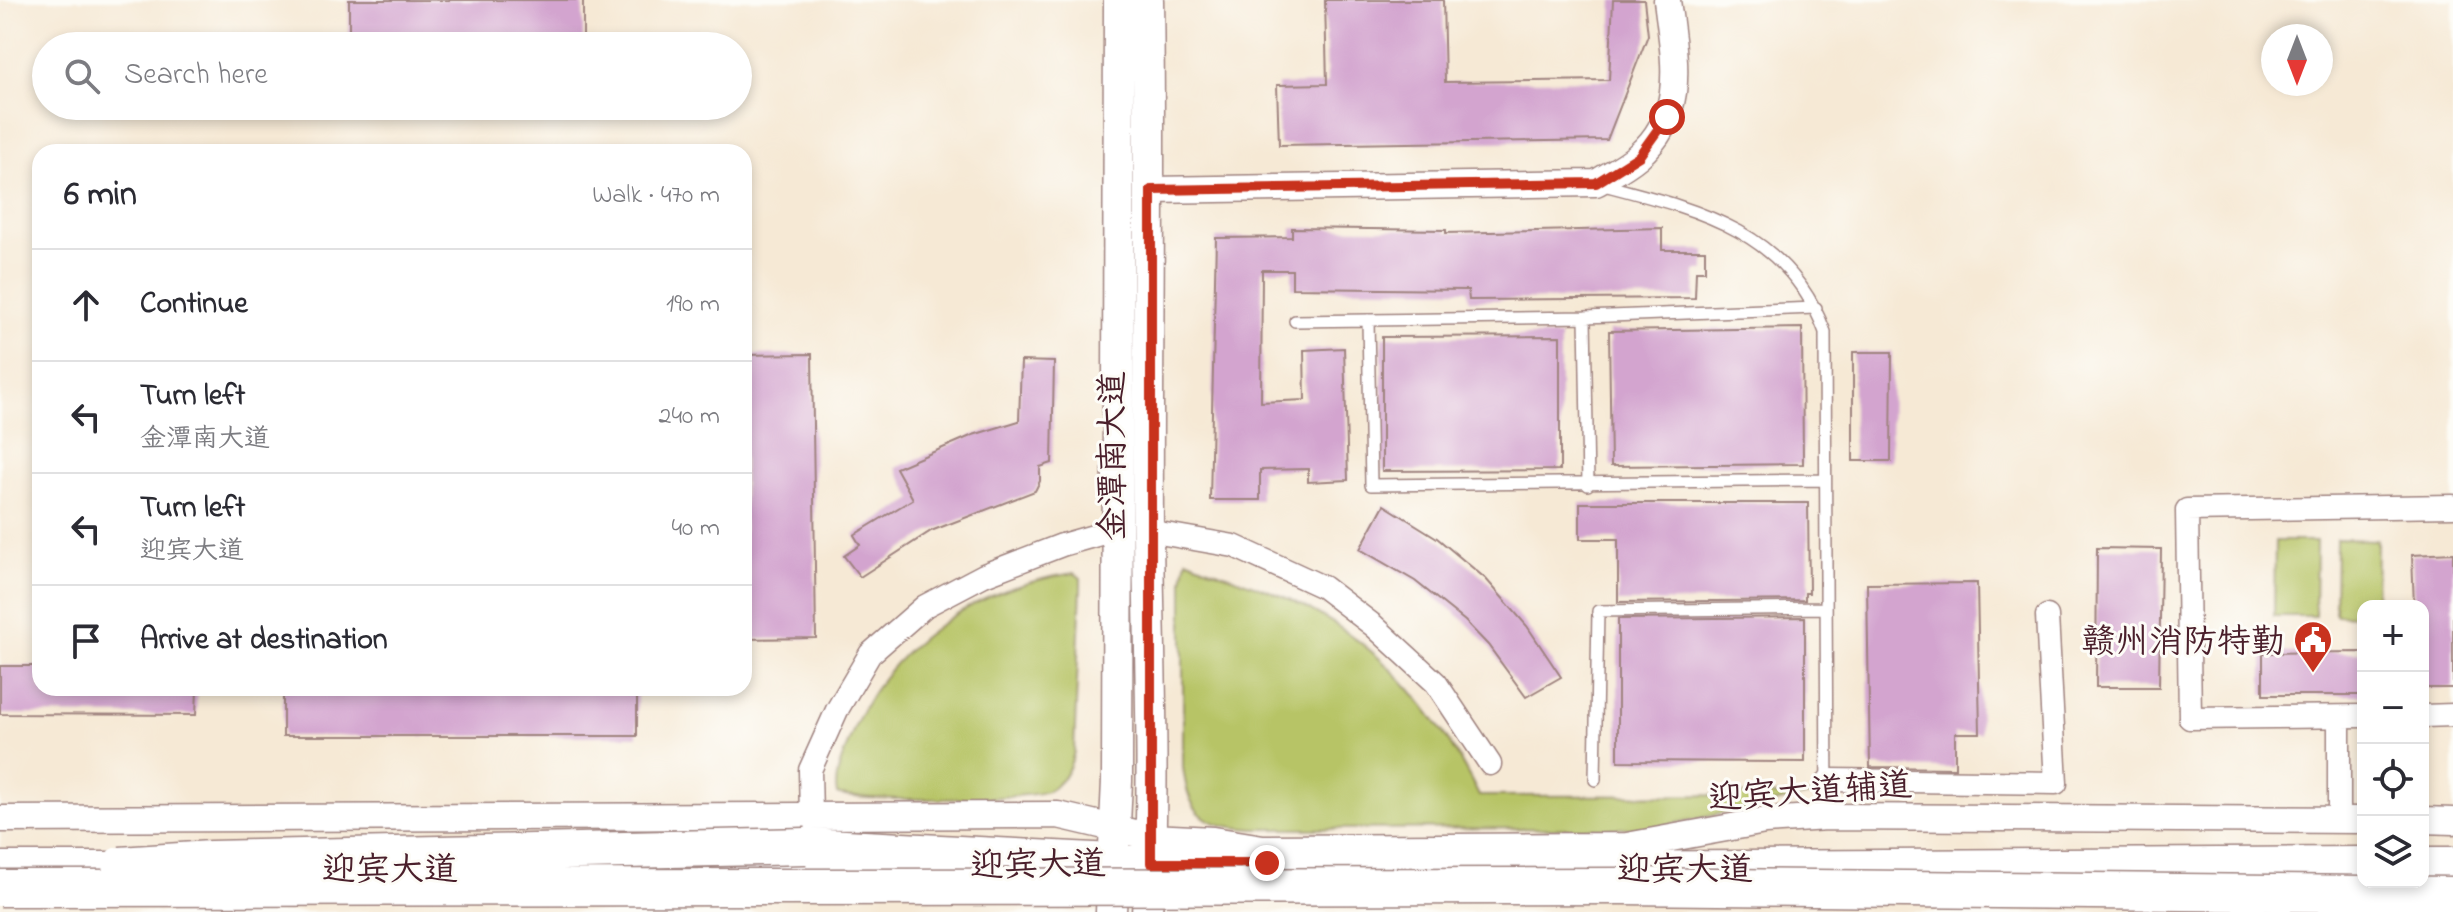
<!DOCTYPE html>
<meta charset="utf-8">
<style>
body{margin:0;font-family:"Indie Flower","LXGW WenKai TC",sans-serif;background:#f7f7f7;color:#2b2b33}
.controls{position:absolute;right:24px;bottom:24px;display:grid;overflow:hidden;border-radius:16px;box-shadow:0 4px 12px #0003}
.controls button{width:72px;height:72px;display:grid;place-items:center;padding:0;border:0;border-bottom:2px solid #e1e1e2;background:#fff;color:#2b2b33;font:40px sans-serif}
.compass{position:absolute;left:2261px;top:24px;width:72px;height:72px;border-radius:50%;background:#fff;box-shadow:0 4px 12px #0003;rotate:180deg}
.stop{position:absolute;width:24px;height:24px;margin:-18px;border:6px solid #c8321e;border-radius:50%;background:#fff}
.stop.end{background:#c8321e;border-color:#fff;box-shadow:0 2px 8px #0008}
.list{margin:0;padding:0;list-style:none}
h2{display:flex;justify-content:space-between;align-items:center;height:104px;margin:0;padding:0 32px;font-size:34px}
h2 small{font-size:26px;font-weight:400;color:#7c7c81}
.list li{display:grid;grid-template-columns:52px 1fr auto;gap:24px;align-items:center;box-sizing:border-box;height:112px;padding:0 32px;border-top:2px solid #e1e1e2}
.list b{display:block;font-size:30px;white-space:nowrap}
.list p{margin:0;font-size:26px;white-space:nowrap;color:#7c7c81}
.list em{font-size:26px;font-style:normal;color:#7c7c81}
.icon{flex:none;width:44px;height:44px;fill:none;stroke:currentColor;stroke-width:2;stroke-linecap:round;stroke-linejoin:round}
.map{position:relative;flex:none;width:2453px;height:912px;overflow:hidden}
.search{position:absolute;background:#fff;box-shadow:0 4px 12px #0003;left:32px;top:32px;width:720px;height:88px;display:flex;align-items:center;gap:20px;box-sizing:border-box;padding:0 28px;border-radius:44px;color:#7c7c81;font-size:30px}
.panel{position:absolute;background:#fff;box-shadow:0 4px 12px #0003;left:32px;top:144px;width:720px;height:552px;border-radius:24px}
.map>svg:first-child{display:block}
</style>
<div class="map">
<svg width="2453" height="912" viewBox="0 0 2453 912">
<rect width="100%" height="100%" fill="#fdfcf7"/>
<filter id="ink" filterUnits="userSpaceOnUse"><feTurbulence type="fractalNoise" baseFrequency=".0125" numOctaves="2"/><feDisplacementMap in="SourceGraphic" scale="16" xChannelSelector="R" yChannelSelector="G"/><feConvolveMatrix kernelMatrix="1 2 1 2 8 2 1 2 1" color-interpolation-filters="sRGB"/></filter>
<filter id="wash" filterUnits="userSpaceOnUse"><feTurbulence type="fractalNoise" baseFrequency=".006" numOctaves="4" result="noise"/><feDisplacementMap in="SourceGraphic" scale="32" xChannelSelector="R" yChannelSelector="G"/><feGaussianBlur stdDeviation="1.8" result="paint"/><feColorMatrix in="noise" values="0 0 0 0 0 0 0 0 0 0 0 0 0 0 0 0 0 1.4 0 .05"/><feComposite in="paint" operator="in"/></filter>
<g filter="url(#wash)">
<rect width="100%" height="100%" fill="#f6e9d5"/>
<path fill="#b7c466" stroke="#807248" stroke-width="2" d="M2336,539L2377,540L2376,606H2363V616L2335,615Z
M2275,541H2316L2315,616H2274Z
M1187,559C1220,574 1255,584 1289,599C1378,640 1437,709 1479,796L1813,795L1652,828L1254,829C1206,826 1189,818 1183,767V580Z
M1074,573L1081,578V588L1074,751C1071,768 1063,783 1047,791C1031,800 854,802 837,794C833,778 843,757 849,741C884,645 976,587 1074,573Z"/>
<g id="blocks">
<path fill="#d3a4cf" d="M349,0H583V46H349Z
M1325,0H1443L1445,82L1609,80L1613,0H1644L1648,35L1607,140L1279,145L1277,85L1327,84Z
M1292,228L1446,230V233L1662,228V250H1705V271H1696L1695,298L1469,300L1468,290L1292,288V270H1262L1261,402L1305,400L1304,350L1344,348L1348,480L1308,482V469L1260,470V500H1210L1216,238L1292,237Z
M1802,328L1803,464L1611,466L1609,331Z
M1560,336V470L1382,471V337Z
M1853,352H1892L1891,461H1853Z
M812,354L816,638L744,639V355Z
M1021,361L1054,362L1052,463L1040,467V481L1035,491L931,531L860,577L844,556L860,545L854,535L913,499L896,468L973,435L1019,421Z
M1580,503H1808L1809,593H1805V600L1618,602V539H1580Z
M1384,505L1437,538L1486,579L1527,626L1561,677L1526,697L1488,645L1465,621L1415,581L1360,549Z
M2097,548L2161,549L2159,687H2096Z
M2453,553V688H2423V606H2414L2412,555Z
M1977,583L1980,733H1955V768L1870,767L1867,584Z
M1805,617V762L1618,761V619Z
M2363,652V695H2263V653Z
M0,666H40V688H197L196,715L0,714Z
M283,688H637V736H283Z"/>
</g>
</g>
<g filter="url(#ink)">
<use href="#blocks" fill-opacity="0" stroke="#a08480" stroke-width="2"/>
<g fill="none" stroke-linecap="round" stroke-linejoin="round">
<g stroke="#a08480" stroke-width="14">
<path id="service" d="M1600,184C1695,209 1787,229 1825,332L1827,817
M1585,317L1588,485
M1368,320L1371,485L1825,480
M1295,321L1585,317L1816,308
M1595,780L1598,611L1826,608"/>
</g>
<g stroke="#a08480" stroke-width="25">
<path id="minor" d="M1148,531L1234,546L1323,587L1374,626L1436,683L1490,764
M2363,716L2190,718L2187,510L2453,506
M2423,716L2453,715
M2339,717V820
M1829,780L2056,783L2047,616
M811,817L810,770L837,710L870,654L925,606L984,575L1062,545L1118,529"/>
</g>
<g stroke="#a08480" stroke-width="29">
<path id="tertiary" d="M1151,190L1596,183C1609,175 1625,167 1638,156C1688,113 1674,58 1667,0
M0,819L1058,815L1152,837L1213,840L1263,848L1627,846L1765,821L1827,817L2363,820
M2423,820L2453,821"/>
</g>
<g stroke="#a08480" stroke-width="33">
<path id="secondary" d="M1111,912L1117,781L1119,0
M1147,912C1156,785 1149,659 1148,532C1147,354 1151,177 1148,0"/>
</g>
<g stroke="#a08480" stroke-width="37">
<path id="primary" d="M1084,862L1575,869L2363,864
M2423,864H2453
M624,867L891,865
M0,869H147"/>
</g>
<g stroke="#a08480" stroke-width="39">
<path id="trunk" d="M806,846L1113,862"/>
</g>
<use href="#service" stroke="#fff" stroke-width="11"/>
<use href="#minor" stroke="#fff" stroke-width="22"/>
<use href="#tertiary" stroke="#fff" stroke-width="26"/>
<use href="#secondary" stroke="#fff" stroke-width="30"/>
<use href="#primary" stroke="#fff" stroke-width="34"/>
<use href="#trunk" stroke="#fff" stroke-width="36"/>
<g stroke="#a08480" stroke-width="39" stroke-linecap="butt">
<path id="trunk-bridge" d="M120,865L211,859L806,846
M0,888L1623,886L2453,895"/>
</g>
<use href="#trunk-bridge" stroke="#fff" stroke-width="36"/>
</g>
</g>
<g fill="none" stroke-linecap="round" stroke-linejoin="round" filter="url(#ink)">
<path stroke="#c8321e" stroke-width="10" d="M1267,863H1151V190L1596,183L1639,156L1667,117"/>
</g>
<defs>
<g id="civic-pin" transform="scale(2)"><path d="M0 17L-7.5 6A9.5 9.5 0 1 1 7.5 6Z" fill="#c8321e" stroke="#fdfcf7"/><path d="M-.6-6.5H3V-4.5H.6V-3L4-1V1h2V6H-6V1h2V-1L-.6-3ZM-1.2 2.5V6h2.4V2.5Z" fill="#fff"/></g>
</defs>
<g fill-rule="evenodd">
<use href="#civic-pin" x="2313" y="640"/>
</g>
<g text-anchor="middle" stroke-width="6" stroke-linejoin="round" paint-order="stroke">
<g font-size="34" fill="#4a1f2b" stroke="#fdfcf7">
<text transform="translate(1111 456) rotate(-90)" y="12">金潭南大道</text>
<text transform="translate(1810 790) rotate(-4)" y="12">迎宾大道辅道</text>
<text transform="translate(1038 863) rotate(-1)" y="12">迎宾大道</text>
<text x="390" y="880">迎宾大道</text>
<text x="1685" y="880">迎宾大道</text>
</g>
<g font-size="34" fill="#4a1f2b" stroke="#fdfcf7" text-anchor="end">
<text x="2285" y="652">赣州消防特勤</text>
</g>
</g>
</svg>
<div class="controls">
<button>+</button>
<button>−</button>
<button><svg class="icon" aria-label="locate" viewBox="0 0 24 24"><circle cx="12" cy="12" r="6"/><path d="M12 2v4M12 18v4M2 12h4M18 12h4"/></svg></button>
<button><svg class="icon" aria-label="layers" viewBox="0 0 24 24"><path d="M12 4l9 5-9 5-9-5zM3 14l9 5 9-5"/></svg></button>
</div>
<svg class="compass" viewBox="-18 -18 36 36"><path d="M0-13l5 13h-10z" fill="#e53935"/><path d="M0 13l5-13h-10z" fill="#7c7c81"/></svg>
<div class="stop" style="left:1667px;top:117px"></div>
<div class="stop end" style="left:1267px;top:863px"></div>
<div class="search"><svg class="icon" aria-label="search" viewBox="0 0 24 24"><circle cx="10" cy="10" r="6"/><path d="M15 15l6 6"/></svg>Search here</div>
<section class="panel">
<h2>6 min<small>Walk · 470 m</small></h2>
<ul class="list">
<li><svg class="icon" aria-label="ahead" viewBox="0 0 24 24"><path d="M12 20V5M6 11l6-6 6 6"/></svg><div><b>Continue</b></div><em>190 m</em></li>
<li><svg class="icon" aria-label="left" viewBox="0 0 24 24"><path d="M17 20v-9H6M10 6l-5 5 5 5"/></svg><div><b>Turn left</b><p>金潭南大道</p></div><em>240 m</em></li>
<li><svg class="icon" aria-label="left" viewBox="0 0 24 24"><path d="M17 20v-9H6M10 6l-5 5 5 5"/></svg><div><b>Turn left</b><p>迎宾大道</p></div><em>40 m</em></li>
<li><svg class="icon" aria-label="arrive" viewBox="0 0 24 24"><path d="M6 21V4h12l-3 4 3 4H6"/></svg><div><b>Arrive at destination</b></div></li>
</ul>
</section>
</div>
